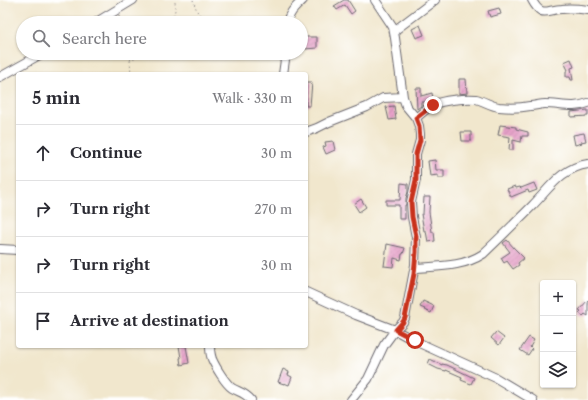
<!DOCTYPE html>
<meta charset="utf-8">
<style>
body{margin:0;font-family:"Libre Caslon Text",serif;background:#f2f2f3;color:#2b2b33}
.controls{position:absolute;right:12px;bottom:12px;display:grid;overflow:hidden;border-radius:4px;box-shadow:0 1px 3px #0004}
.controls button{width:36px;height:36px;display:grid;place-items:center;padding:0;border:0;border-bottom:1px solid #e1e1e2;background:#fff;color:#2b2b33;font:20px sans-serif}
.stop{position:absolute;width:12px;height:12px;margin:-9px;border:3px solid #c8321e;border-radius:50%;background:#fff}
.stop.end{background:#c8321e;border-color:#fff;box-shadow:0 1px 4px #0008}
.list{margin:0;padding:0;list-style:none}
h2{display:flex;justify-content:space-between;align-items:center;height:52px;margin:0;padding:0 16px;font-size:17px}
h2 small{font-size:13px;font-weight:400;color:#7c7c81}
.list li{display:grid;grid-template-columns:26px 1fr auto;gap:12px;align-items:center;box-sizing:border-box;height:56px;padding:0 16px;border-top:1px solid #e1e1e2}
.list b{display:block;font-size:15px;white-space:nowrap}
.list em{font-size:13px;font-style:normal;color:#7c7c81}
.icon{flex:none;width:22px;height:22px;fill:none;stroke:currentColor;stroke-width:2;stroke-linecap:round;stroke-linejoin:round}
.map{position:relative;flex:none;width:588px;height:400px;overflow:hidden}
.search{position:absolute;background:#fff;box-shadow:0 1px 3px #0004;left:16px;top:16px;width:292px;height:44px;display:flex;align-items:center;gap:10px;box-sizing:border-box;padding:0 14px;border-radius:22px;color:#7c7c81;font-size:15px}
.panel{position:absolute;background:#fff;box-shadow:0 1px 3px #0004;left:16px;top:72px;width:292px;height:276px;border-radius:4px}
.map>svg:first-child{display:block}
</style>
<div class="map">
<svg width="588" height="400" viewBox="0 0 588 400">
<defs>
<pattern id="building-hatch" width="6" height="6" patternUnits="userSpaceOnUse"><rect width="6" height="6" fill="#e6a0c8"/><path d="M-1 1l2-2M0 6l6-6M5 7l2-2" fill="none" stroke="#ba82a4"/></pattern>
</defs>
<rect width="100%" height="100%" fill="#fff"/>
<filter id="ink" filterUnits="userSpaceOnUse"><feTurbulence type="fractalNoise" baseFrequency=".025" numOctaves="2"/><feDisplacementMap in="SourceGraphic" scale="8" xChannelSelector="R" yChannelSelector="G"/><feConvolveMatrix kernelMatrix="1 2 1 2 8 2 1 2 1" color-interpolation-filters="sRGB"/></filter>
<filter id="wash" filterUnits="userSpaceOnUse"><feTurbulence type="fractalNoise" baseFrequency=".012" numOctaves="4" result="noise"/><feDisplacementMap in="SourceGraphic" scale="16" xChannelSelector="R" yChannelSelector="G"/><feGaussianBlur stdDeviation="0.9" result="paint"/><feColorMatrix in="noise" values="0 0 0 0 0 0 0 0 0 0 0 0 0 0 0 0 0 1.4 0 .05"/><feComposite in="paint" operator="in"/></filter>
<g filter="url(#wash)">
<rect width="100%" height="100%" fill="#f1e7cd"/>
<g id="blocks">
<path fill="url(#building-hatch)" d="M344,0H348L355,11L351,14L345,5L337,10L334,6Z
M499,8L501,14L490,17L488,11Z
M420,25L424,35L416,38L412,29Z
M303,37H317V48L305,49L304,42H303Z
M571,59L574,67L571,68L573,80H571L570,77H566V71L568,70L564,62Z
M459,79H466L467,93L459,94Z
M306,82H312L310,106H306Z
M416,88H421V96L432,93L433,99L427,102H421V106L417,109Z
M394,106L396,119L389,120L386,107Z
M588,110V116L571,117V112Z
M500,125L516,127V129L528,132V136H522L521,142L513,140V150H509L510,137L498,135Z
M461,132H471V141H462Z
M584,133L586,141L581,142L582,143L575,145L573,135Z
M333,141L335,150L326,154L323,147L326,146L325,142Z
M435,160L436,170H444V178H438V175L430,176L428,161Z
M401,183L408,184V192L406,198V205H405V219H399V205H386V200H400Z
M534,183L537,190L529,193L528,190L511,197L507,189L515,186L516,188L520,187L521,188Z
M424,197H430L429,212L432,232H434L435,241L428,242L426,231H424L421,214H423Z
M361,199L366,207L359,212L354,204Z
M507,240L514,248L524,258L518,263L519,265L513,269L507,261L504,263L501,258L510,252L503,243Z
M387,244L405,248L403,254H402L401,260L394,258L393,267L384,266Z
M588,300V316L585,314L583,316L579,313L581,311L579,310Z
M423,301L434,306L431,313L424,310L425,309L420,307Z
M496,332L504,338L499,345L491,338Z
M529,337L534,340L530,347L532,349L528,355L520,350Z
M179,346H186L189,363L181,365L180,358H181Z
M430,359L442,365V364L447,365L474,378L471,384L461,380L462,377L446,370V371L438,369L428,364Z
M283,369L289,372L288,375L292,377L289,385L284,383V384L278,382Z"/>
</g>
</g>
<g filter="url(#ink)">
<use href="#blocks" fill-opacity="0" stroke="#6a676e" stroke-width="1"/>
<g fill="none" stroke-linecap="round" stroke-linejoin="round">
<g stroke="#6a676e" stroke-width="10">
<path id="minor" d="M532,0C542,19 547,9 562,9C570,8 580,9 588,10
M95,23L133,0
M287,23C289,12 296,7 303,0
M394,31L435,0
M283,74L286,53
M0,77L43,53
M416,118C422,113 427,108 433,105C442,100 466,98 476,99C484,101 491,106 499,107C509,108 520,108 530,106C535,106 540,104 545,104C560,104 574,109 588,103
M306,132L317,128L329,122L367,107L383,98L403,97
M0,249L18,250
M415,268C439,266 463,267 483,254C500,238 516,222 532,206C550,188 561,168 588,164
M306,292L356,315L395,330L415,341L496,378L533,400
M210,346C210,350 210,354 212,359C215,366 225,383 232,388C239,392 246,393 251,400
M351,400L368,379L384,345L395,330L403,322L405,318L415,265L416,237L412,217L411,202L416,180V154L420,140V134L419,126L416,118L406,106L403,97L395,38L393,27L375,0"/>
</g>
<path stroke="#6a676e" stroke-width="1" stroke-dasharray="1 3" stroke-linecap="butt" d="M193,0L197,11L203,19
M119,16L120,23
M172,23L175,10V0
M128,53L130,60L131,74
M130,60L145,53"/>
<use href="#minor" stroke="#fff" stroke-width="8"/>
</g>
</g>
<g fill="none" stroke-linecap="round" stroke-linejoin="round" filter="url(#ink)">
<path stroke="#c8321e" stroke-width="5" d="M415,340L396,330L403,322L405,318L414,274L416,252V236L412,217L411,202L416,180V154L420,140L419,126L416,118L433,105"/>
</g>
</svg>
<div class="controls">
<button>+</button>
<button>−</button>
<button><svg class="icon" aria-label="layers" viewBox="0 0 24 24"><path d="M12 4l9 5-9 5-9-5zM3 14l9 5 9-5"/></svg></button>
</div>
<div class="stop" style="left:415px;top:340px"></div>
<div class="stop end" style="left:433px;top:105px"></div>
<div class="search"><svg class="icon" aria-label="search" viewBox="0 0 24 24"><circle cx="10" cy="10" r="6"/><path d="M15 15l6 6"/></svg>Search here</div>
<section class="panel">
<h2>5 min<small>Walk · 330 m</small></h2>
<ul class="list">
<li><svg class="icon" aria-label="ahead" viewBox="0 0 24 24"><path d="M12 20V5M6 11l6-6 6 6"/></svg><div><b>Continue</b></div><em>30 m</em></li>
<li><svg class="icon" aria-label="right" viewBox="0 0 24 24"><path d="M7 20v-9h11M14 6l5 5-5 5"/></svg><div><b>Turn right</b></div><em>270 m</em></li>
<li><svg class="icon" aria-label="right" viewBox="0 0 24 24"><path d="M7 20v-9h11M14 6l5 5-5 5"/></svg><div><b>Turn right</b></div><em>30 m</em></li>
<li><svg class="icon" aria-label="arrive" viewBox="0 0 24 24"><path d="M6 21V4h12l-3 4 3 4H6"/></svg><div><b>Arrive at destination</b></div></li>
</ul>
</section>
</div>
